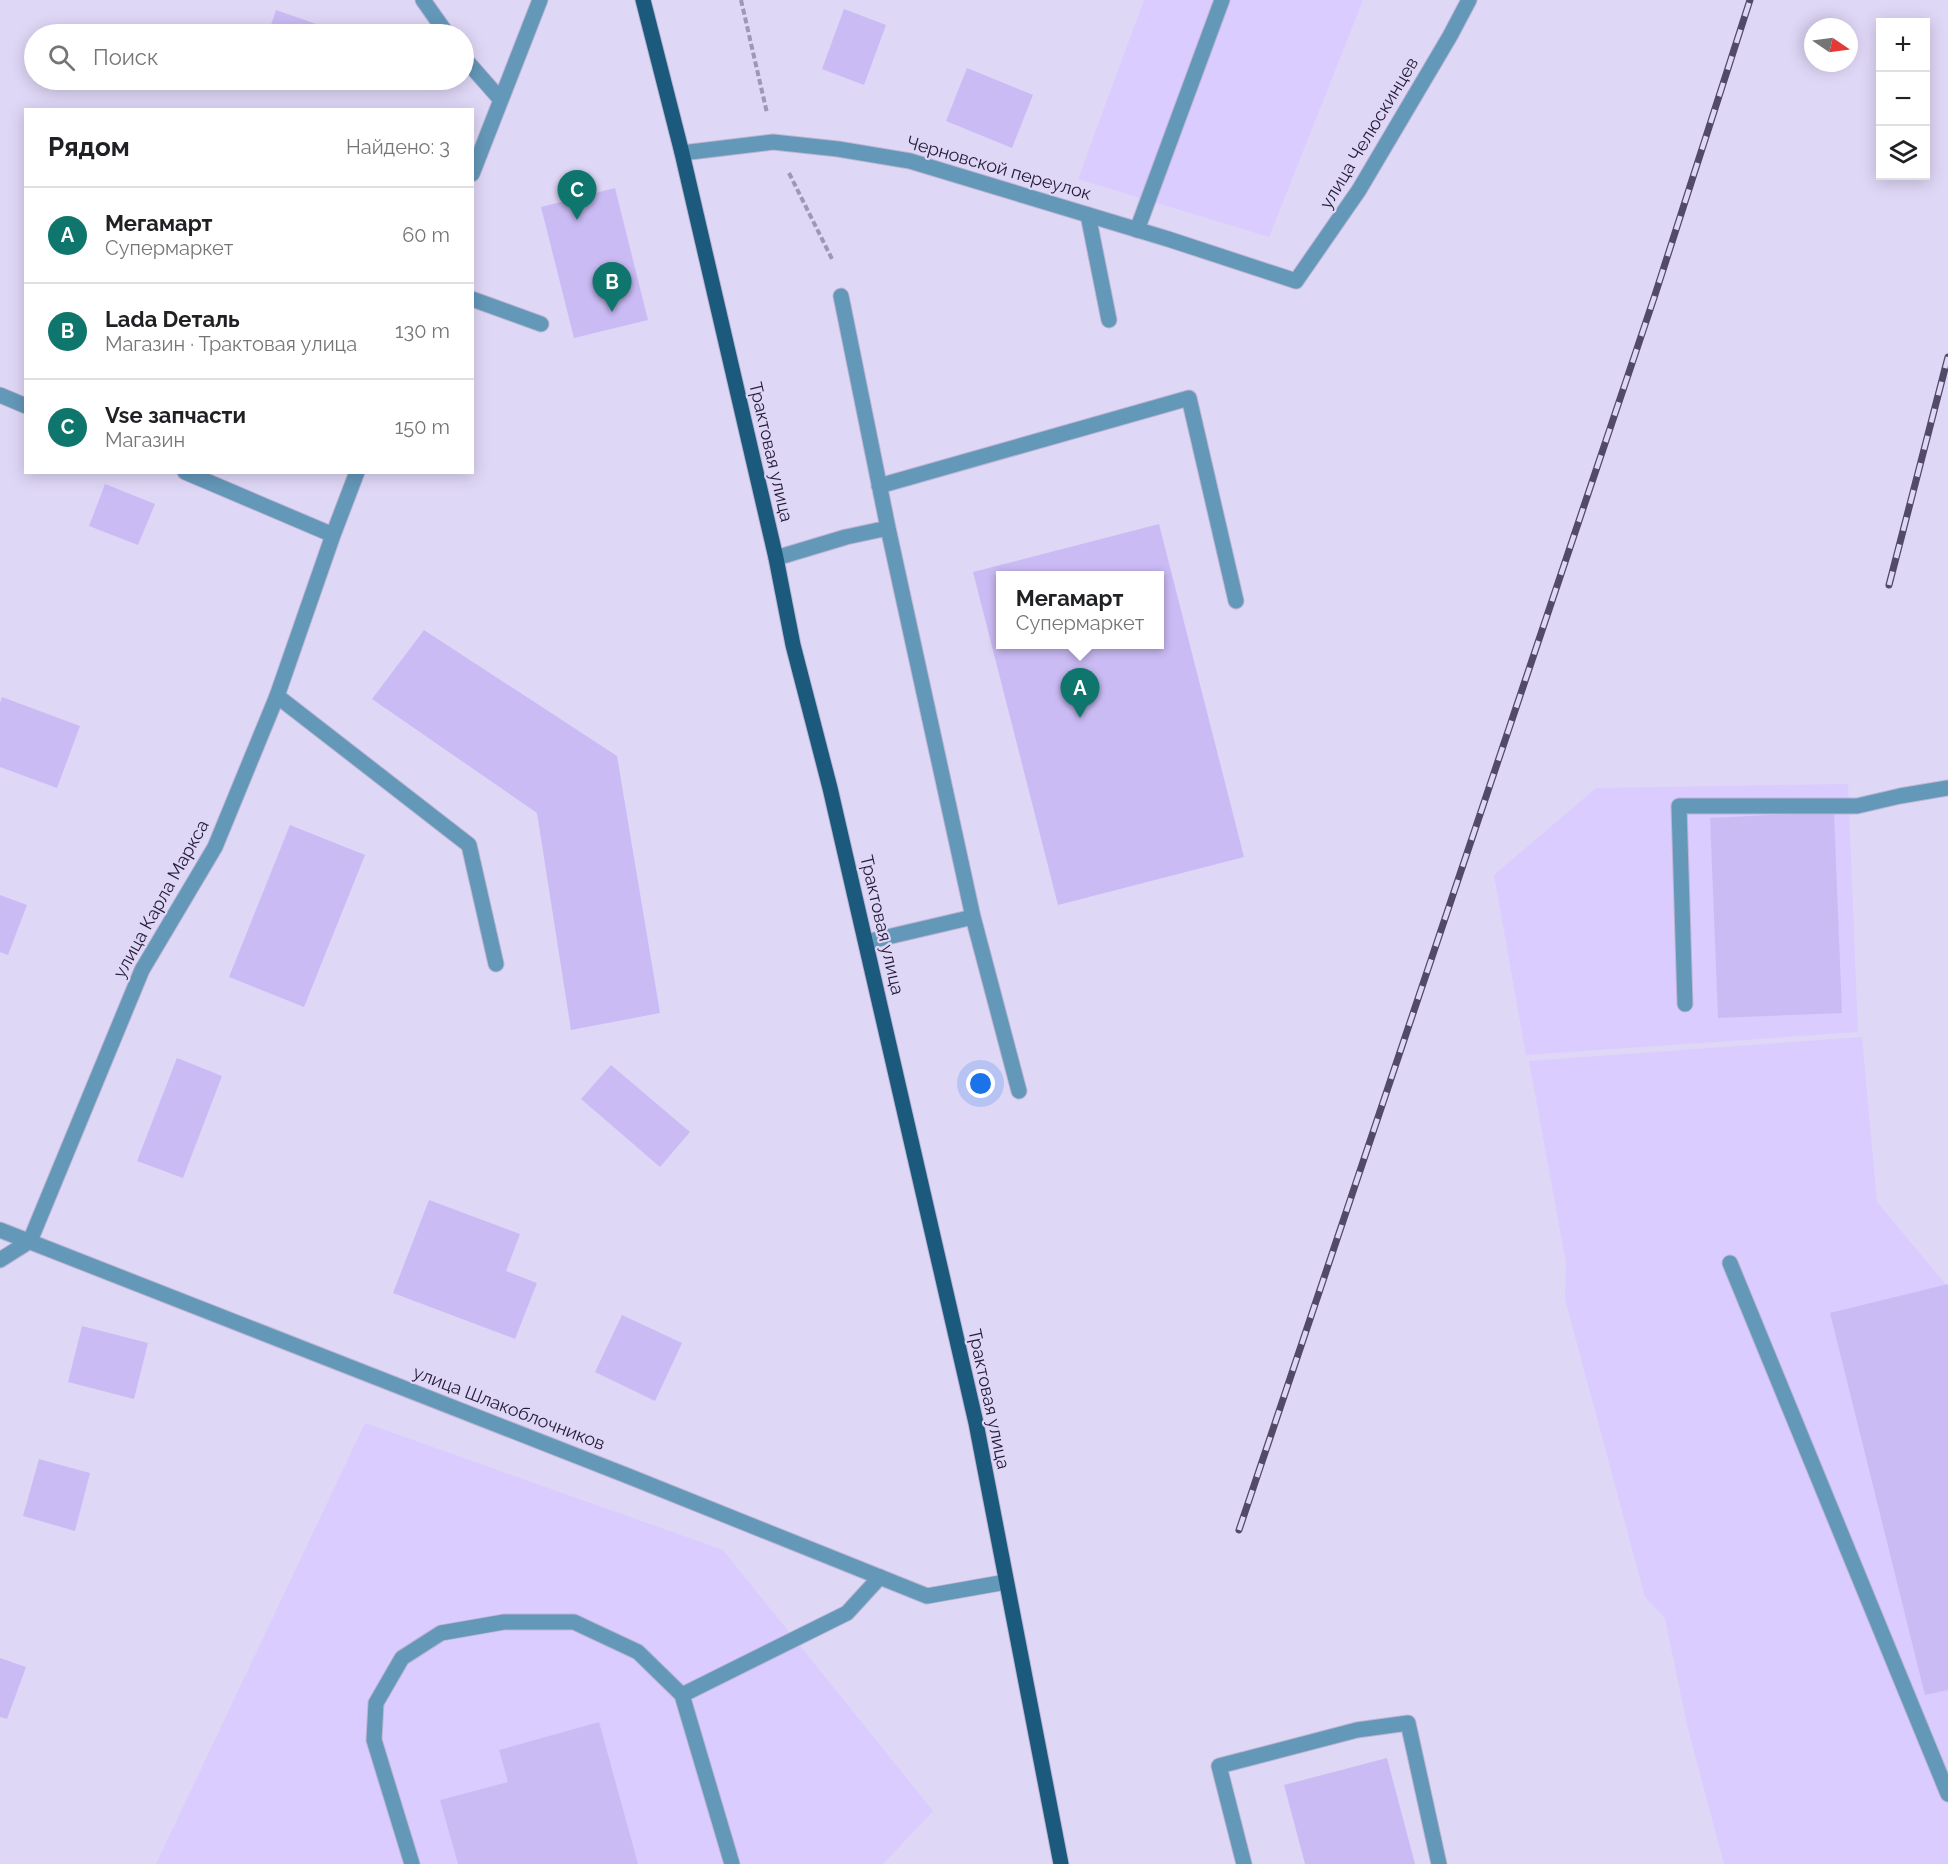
<!DOCTYPE html>
<html lang="ru">
<meta charset="utf-8">
<style>
body{margin:0;font-family:Raleway,sans-serif;background:#f6f6f6;color:#202124}
.controls{position:absolute;right:18px;top:18px;display:grid;overflow:hidden;border-radius:0px;box-shadow:0 3px 15px #0003}
.controls button{width:54px;height:54px;display:grid;place-items:center;padding:0;border:0;border-bottom:2px solid #e0e0e0;background:#fff;color:#202124;font:30px sans-serif}
.compass{position:absolute;left:1804px;top:18px;width:54px;height:54px;border-radius:50%;background:#fff;box-shadow:0 3px 15px #0003;rotate:103deg}
.you{position:absolute;left:981px;top:1084px;width:21px;height:21px;margin:-15px;border:4px solid #fff;border-radius:50%;background:#1a73e8;box-shadow:0 0 0 9px #1a73e833}
.badge{display:grid;place-items:center;width:39px;height:39px;border-radius:50%;background:#0f766e;color:#fff;font-size:20px;font-weight:700}
.pin{position:absolute;translate:-50% -50px;filter:drop-shadow(0 2px 3px #0008)}
.pin::after{content:'';position:absolute;top:32px;width:21px;height:18px;background:inherit;clip-path:polygon(0 0,100% 0,50% 100%)}
.popup{position:absolute;left:996px;top:571px;width:168px;height:78px;box-sizing:border-box;display:grid;place-content:center;border-radius:0px;background:#fff;filter:drop-shadow(0 2px 4px #0005);font-size:20px;white-space:nowrap;color:#757577}
.popup b{font-size:22px;color:#202124}
.popup::after{content:'';position:absolute;left:50%;top:100%;margin-left:-12px;border:12px solid transparent;border-top-color:#fff}
.list{margin:0;padding:0;list-style:none}
h2{display:flex;justify-content:space-between;align-items:center;height:78px;margin:0;padding:0 24px;font-size:26px}
h2 small{font-size:20px;font-weight:400;color:#757577}
.list li{display:grid;grid-template-columns:39px 1fr auto;gap:18px;align-items:center;box-sizing:border-box;height:96px;padding:0 24px;border-top:2px solid #e0e0e0}
.list b{display:block;font-size:22px;white-space:nowrap}
.list p{margin:0;font-size:20px;white-space:nowrap;color:#757577}
.list em{font-size:20px;font-style:normal;color:#757577}
.icon{flex:none;width:33px;height:33px;fill:none;stroke:currentColor;stroke-width:2;stroke-linecap:round;stroke-linejoin:round}
.map{position:relative;flex:none;width:1948px;height:1864px;overflow:hidden}
.search{position:absolute;background:#fff;box-shadow:0 3px 15px #0003;left:24px;top:24px;width:450px;height:66px;display:flex;align-items:center;gap:15px;box-sizing:border-box;padding:0 21px;border-radius:33px;color:#757577;font-size:22px}
.panel{position:absolute;background:#fff;box-shadow:0 3px 15px #0003;left:24px;top:108px;width:450px;height:366px;border-radius:0px}
.map>svg:first-child{display:block}
</style>
<div class="map">
<svg width="1948" height="1864" viewBox="0 0 1948 1864">
<rect width="100%" height="100%" fill="#dfd7f6"/>
<path fill="#daccfe" d="M1144,0H1363L1269,237L1078,179Z
M1848,784L1858,1032L1526,1055L1494,875L1596,788Z
M1862,1037L1877,1202L1948,1287V1864H1724L1687,1725L1665,1618L1645,1597L1565,1299L1566,1263L1529,1061Z
M365,1423L723,1550L933,1811L883,1864H156Z"/>
<path fill="#cbbbf5" fill-rule="evenodd" d="M844,9L886,25L864,85L822,69Z
M276,10L319,25L316,34H268Z
M967,68L1033,95L1012,148L946,121Z
M615,188L648,320L574,338L541,207Z
M105,484L155,504L138,545L89,526Z
M1159,524L1244,857L1058,905L973,572ZM1000,576H1160V644H1000Z
M424,630L617,756L660,1013L571,1030L537,813L372,699Z
M2,697L80,726L57,788L0,767V703Z
M1834,812L1842,1013L1718,1018L1710,818Z
M290,825L365,855L304,1007L229,977Z
M0,895L27,905L8,955L0,952Z
M177,1058L222,1076L183,1178L137,1161Z
M611,1065L690,1132L660,1167L581,1099Z
M429,1200L520,1234L506,1271L537,1283L515,1339L393,1293Z
M1948,1284V1690L1925,1695L1830,1313Z
M622,1315L682,1343L655,1401L595,1372Z
M82,1326L148,1343L134,1399L68,1382Z
M39,1459L90,1473L75,1531L23,1516Z
M0,1658L26,1667L7,1719L0,1717Z
M599,1722L638,1864H458L440,1800L508,1782L499,1750Z
M1387,1758L1415,1864H1305L1284,1785Z"/>
<g fill="none" stroke-linecap="round" stroke-linejoin="round">
<g stroke="#bdb5d3" stroke-width="17">
<path id="service" d="M1088,215L1109,320
M1137,230L1222,0
M841,296L888,528L973,917L1019,1091
M472,299L541,324
M879,486L1189,398L1236,601
M776,558L846,537L888,528
M277,696L469,845L496,964
M866,942L973,917
M1685,1004L1679,806H1857L1900,796L1948,788
M1730,1263L1948,1794
M682,1695L847,1613L880,1577
M412,1864L374,1740L376,1703L402,1658L441,1633L504,1622H574L638,1652L682,1695L732,1864
M1244,1864L1219,1766L1357,1730L1408,1723L1439,1864"/>
</g>
<g stroke="#bdb5d3" stroke-width="17">
<path id="minor" d="M423,0L447,34
M464,58L501,100
M682,153L773,142L838,149L910,161L1168,239L1296,281L1359,190L1450,36L1469,0
M472,174L540,0
M0,395L26,406
M185,472L333,535
M0,1230L628,1476L927,1596L1006,1582
M0,1260L30,1241L142,970L215,847L277,696L333,535L357,472"/>
</g>
<g stroke="#bdb5d3" stroke-width="17">
<path id="primary" d="M643,0L682,153L776,558L793,645L830,788L976,1423L1061,1864"/>
</g>
<path stroke="#9f97b5" stroke-width="4" stroke-dasharray="6 3" stroke-linecap="butt" d="M741,0L767,113
M789,173L833,261"/>
<use href="#service" stroke="#6498b9" stroke-width="15"/>
<use href="#minor" stroke="#6498b9" stroke-width="15"/>
<use href="#primary" stroke="#1b5a7c" stroke-width="15"/>
<g stroke="#534a67" stroke-width="7">
<path id="rail" d="M1889,585L1948,357
M1239,1530L1654,298L1750,0"/>
</g>
<use href="#rail" stroke="#dfd7f6" stroke-width="4.5" stroke-dasharray="14" stroke-linecap="butt"/>
</g>
<g text-anchor="middle" stroke-width="4.5" stroke-linejoin="round" paint-order="stroke">
<g font-size="18" fill="#231a36" stroke="#dfd7f6">
<text transform="translate(1369 133) rotate(-59)" y="6">улица Челюскинцев</text>
<text transform="translate(999 168) rotate(16)" y="6">Черновской переулок</text>
<text transform="translate(771 452) rotate(77)" y="6">Трактовая улица</text>
<text transform="translate(161 899) rotate(-61)" y="6">улица Карла Маркса</text>
<text transform="translate(882 925) rotate(77)" y="6">Трактовая улица</text>
<text transform="translate(989 1399) rotate(78)" y="6">Трактовая улица</text>
<text transform="translate(509 1408) rotate(21)" y="6">улица Шлакоблочников</text>
</g>
</g>
</svg>
<div class="controls">
<button>+</button>
<button>−</button>
<button><svg class="icon" aria-label="layers" viewBox="0 0 24 24"><path d="M12 4l9 5-9 5-9-5zM3 14l9 5 9-5"/></svg></button>
</div>
<svg class="compass" viewBox="-18 -18 36 36"><path d="M0-13l5 13h-10z" fill="#e53935"/><path d="M0 13l5-13h-10z" fill="#757577"/></svg>
<div class="you"></div>
<div class="pin badge" style="left:1080px;top:718px">A</div>
<div class="popup"><b>Мегамарт</b>Супермаркет</div>
<div class="pin badge" style="left:612px;top:312px">B</div>
<div class="pin badge" style="left:577px;top:220px">C</div>
<div class="search"><svg class="icon" aria-label="search" viewBox="0 0 24 24"><circle cx="10" cy="10" r="6"/><path d="M15 15l6 6"/></svg>Поиск</div>
<section class="panel">
<h2>Рядом<small>Найдено: 3</small></h2>
<ul class="list">
<li><span class="badge">A</span><div><b>Мегамарт</b><p>Супермаркет</p></div><em>60 m</em></li>
<li><span class="badge">B</span><div><b>Lada Dеталь</b><p>Магазин · Трактовая улица</p></div><em>130 m</em></li>
<li><span class="badge">C</span><div><b>Vse запчасти</b><p>Магазин</p></div><em>150 m</em></li>
</ul>
</section>
</div>
